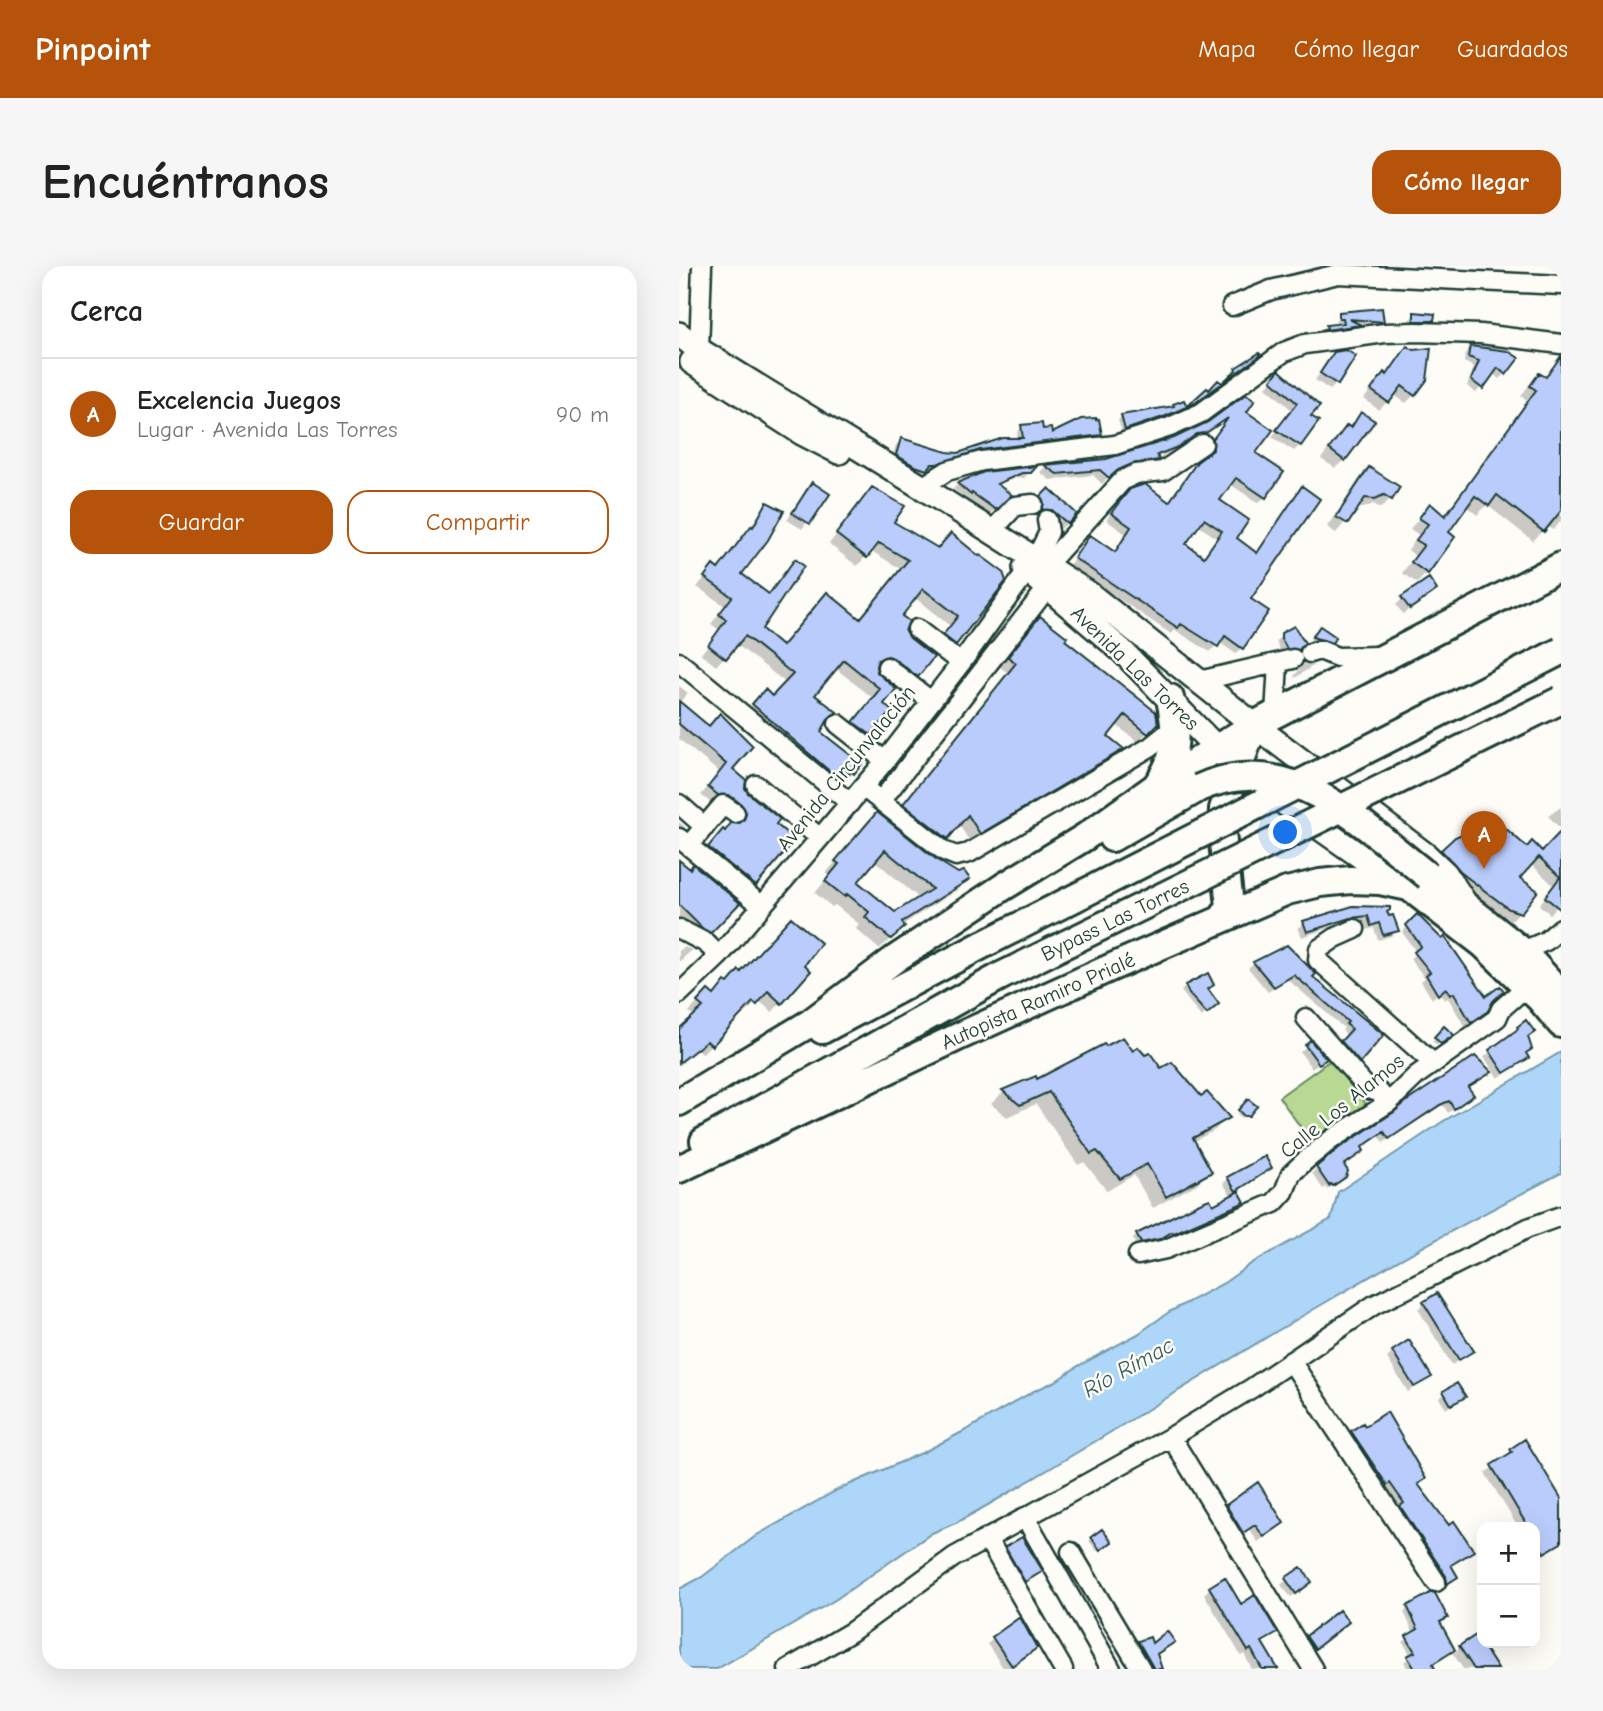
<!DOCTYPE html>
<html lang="es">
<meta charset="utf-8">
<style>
body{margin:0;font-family:"Comic Neue",sans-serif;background:#f6f6f6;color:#222}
.controls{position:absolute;right:21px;bottom:21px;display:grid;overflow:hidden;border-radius:14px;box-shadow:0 7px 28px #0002}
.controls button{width:63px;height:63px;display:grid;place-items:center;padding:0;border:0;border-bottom:2px solid #e0e0e0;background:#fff;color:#222;font:35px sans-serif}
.you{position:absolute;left:607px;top:567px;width:24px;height:24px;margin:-18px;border:5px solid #fff;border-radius:50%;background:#1a73e8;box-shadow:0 0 0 10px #1a73e833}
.badge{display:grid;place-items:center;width:46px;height:46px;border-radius:50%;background:#b45309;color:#fff;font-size:23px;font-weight:700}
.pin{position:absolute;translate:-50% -58px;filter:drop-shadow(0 2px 4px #0008)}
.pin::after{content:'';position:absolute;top:37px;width:24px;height:21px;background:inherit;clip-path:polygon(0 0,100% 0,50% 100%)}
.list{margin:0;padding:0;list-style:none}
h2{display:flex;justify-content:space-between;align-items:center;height:91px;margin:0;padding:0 28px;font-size:30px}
h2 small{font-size:23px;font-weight:400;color:#767676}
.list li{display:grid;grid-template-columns:46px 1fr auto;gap:21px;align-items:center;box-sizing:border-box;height:112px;padding:0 28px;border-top:2px solid #e0e0e0}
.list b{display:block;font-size:26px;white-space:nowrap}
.list p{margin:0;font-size:23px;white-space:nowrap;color:#767676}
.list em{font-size:23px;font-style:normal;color:#767676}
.actions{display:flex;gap:14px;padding:21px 28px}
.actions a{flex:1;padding:16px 0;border:2px solid #b45309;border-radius:21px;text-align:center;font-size:24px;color:#b45309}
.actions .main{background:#b45309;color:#fff}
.map{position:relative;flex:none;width:882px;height:1403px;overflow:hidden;border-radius:21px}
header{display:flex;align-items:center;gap:42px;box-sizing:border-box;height:98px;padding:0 35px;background:#b45309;color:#fff}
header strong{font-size:33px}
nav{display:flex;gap:38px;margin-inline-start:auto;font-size:24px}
.intro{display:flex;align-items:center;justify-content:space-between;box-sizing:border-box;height:168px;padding:0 42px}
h1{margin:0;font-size:49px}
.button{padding:18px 32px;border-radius:21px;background:#b45309;color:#fff;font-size:24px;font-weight:700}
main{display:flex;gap:42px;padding:0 42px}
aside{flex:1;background:#fff;border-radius:21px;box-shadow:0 7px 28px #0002}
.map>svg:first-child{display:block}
</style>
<header>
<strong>Pinpoint</strong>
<nav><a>Mapa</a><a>Cómo llegar</a><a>Guardados</a></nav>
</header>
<div class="intro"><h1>Encuéntranos</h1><a class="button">Cómo llegar</a></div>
<main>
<aside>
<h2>Cerca<small></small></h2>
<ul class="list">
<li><span class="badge">A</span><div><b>Excelencia Juegos</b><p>Lugar · Avenida Las Torres</p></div><em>90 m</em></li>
</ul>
<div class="actions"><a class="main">Guardar</a><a>Compartir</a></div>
</aside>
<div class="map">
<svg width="882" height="1403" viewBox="0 0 882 1403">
<rect width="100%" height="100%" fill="#fdfcf7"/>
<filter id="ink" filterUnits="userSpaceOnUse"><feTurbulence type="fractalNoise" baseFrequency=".0143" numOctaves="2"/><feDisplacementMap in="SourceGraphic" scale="14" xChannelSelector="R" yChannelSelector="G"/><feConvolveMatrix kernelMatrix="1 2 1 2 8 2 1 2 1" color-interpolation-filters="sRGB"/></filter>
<g filter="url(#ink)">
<path fill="#b7d993" stroke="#6b8b64" stroke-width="2" d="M653,793L687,838L633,877L600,831Z"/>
<path fill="#add6f8" stroke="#7499aa" stroke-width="2" d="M882,786V907C803,948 725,990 649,1035C525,1107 404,1186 279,1256L253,1267L156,1334L38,1403H0V1323L23,1311L78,1269L160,1223L245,1186L289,1163L355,1125L377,1115L399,1100L459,1068L490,1046L545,1017L573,997L652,953L659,926L763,856Z"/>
<path fill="#0003" fill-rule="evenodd" d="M661,48L703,55L698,60L680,58L676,63L639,68L648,61L666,57L656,56Z
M736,48L753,54L747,61L729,60L730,54Z
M791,82L829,86L826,107L820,113L813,107L797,127L788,120L795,101L785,96L786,88Z
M728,83L735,129L727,137L715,129L700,144L685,133L697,117L705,109L707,110Z
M656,87L657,118L651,124L636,114Z
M881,94L882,255L874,264L868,260L854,275L808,239L798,249L787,240L768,267L748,307L738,317L723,307L736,290L729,284L740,269L731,263L751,239L765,251L849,135L842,130L850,119L860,109L865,112Z
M600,107L630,150L621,179L615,185L593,171L613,144L587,121Z
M504,136L507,142L482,153L443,166L439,154L443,151L492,142Z
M565,146L586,231L579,237L551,218L539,234L555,273L576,288L624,222L570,334L563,381L557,388L540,376L531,386L496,364L492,368L390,299L411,271L435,288L447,268L427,254L435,242L452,225L489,237L512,204L528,190V181L547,154L519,173L510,174L493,186L477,192L472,200L445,203L430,210L423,218L414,209L371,214L361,206L366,201L427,195L495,173L530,158ZM518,259L538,272L524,292L504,279Z
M683,148L665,194L656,202L642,193L659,170L668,161L670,162Z
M343,161L362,165L371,170L421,169L415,174L294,189L247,203L241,209L212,194L217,179L223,174L268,188L279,189L339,174L338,167Z
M354,202L345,212H336L317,220L330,230L310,249L274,223L279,218L306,208Z
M690,203L711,233L702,242L694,238L685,242H678L657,267L648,261L680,213Z
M133,218L148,228L123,263L108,254Z
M193,223L213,257L259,284L300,292L276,378L267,386L257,378L271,360L235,331L220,350L238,410L229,418L206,400L199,398L195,399L196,407L215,423L202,438L210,445L182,477L167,465L194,432L156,402L134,430L146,455L140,466L181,499L166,516L162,513L160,515L153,509L145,517L66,448L78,434L93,432L107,417L57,378L37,400L22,388L40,364L32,358L46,340L18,321L34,302L38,304L88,238L61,308L89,329L116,295L80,363L102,382L180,354L222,303L192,285L178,300L150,278Z
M370,225L396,248L382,263L366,249H359L360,244L357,238Z
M756,324L724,348L717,339L724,332Z
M361,353L477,457L459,476L436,458L426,470L443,483L434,492L291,576L279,557L258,581L216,548L329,407L321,401Z
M641,362L652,376L645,382L628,377Z
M603,369L623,377L612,389L602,388L597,375Z
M625,398L635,399L616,412L615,410Z
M0,420L9,427L0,437L52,504L68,528L113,575L68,627L23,590L37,573L58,559L59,551L42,537L31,536L22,529L41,507L0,473Z
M882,541V563L869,550Z
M0,556L6,561L0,566Z
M187,560L289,613L278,624L223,659L213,672L200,683L177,663L180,658L156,639L153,641L136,627L150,610L147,607ZM195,594L241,633L216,648L177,616Z
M882,566V636L871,648L860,639L875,620L852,598L839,612L840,646L833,654L823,650L791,626L756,592L768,578L847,583L863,587Z
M0,598L58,637L20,675L0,658Z
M706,647L718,665L712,670L699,674L695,662L687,664L683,655L665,657L623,671L619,662L625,656Z
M738,651L801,750L786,761L769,732L765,734L760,726L753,733L742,715L746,712L731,693L737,686L723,666Z
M5,681L13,684L0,696V685Z
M608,681L632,712L702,769L675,801L658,782L669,770L663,764L665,762L608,713L589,726L569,702L575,697Z
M123,700L102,737L93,746L79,734L67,747L64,744L23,788L18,783L0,800V765L16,751L10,746L20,735L34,730L46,717L48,719L62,708Z
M507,720L528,724L533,743L522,751L502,725Z
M765,762L770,771L758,779L753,775Z
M839,762L847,772L845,788L848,792L819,812L805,791Z
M631,777L645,793L633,803L621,786Z
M453,787L549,851L536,864L514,876L531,905L518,918L474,942L455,909L428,925L405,896L399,899L357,838L328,851L312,838L324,826L356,813L357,816Z
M805,810L788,822V834L769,847L764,839L704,877L700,870L681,882L683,885L678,890L663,900L660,915L648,924L647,921L644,923L633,907L638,902Z
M569,835V849L562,852L558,848Z
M560,905L586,906L558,925L563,936L559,940L475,976L457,980L454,973L458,969L533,942L553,931L544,917Z
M745,1037L793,1085L773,1099L739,1043Z
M714,1086L750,1110L729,1126L708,1092Z
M778,1119L784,1130L767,1143L760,1132Z
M684,1160L738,1219L769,1262L793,1285L771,1300L777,1311L762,1322L667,1173Z
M832,1184L882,1235V1278L858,1293L856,1261H839L806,1207L826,1192Z
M548,1241L597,1262L579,1276L570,1263L558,1271L543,1246Z
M423,1265L428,1278L418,1285L410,1275Z
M327,1282L362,1305L342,1318L324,1286Z
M607,1314L626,1321L612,1331L602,1319Z
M531,1322L596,1367L582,1378L597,1403H573L565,1388L562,1390L525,1328Z
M729,1341L767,1351L760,1357L776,1387L781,1381L817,1403H784L773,1386L752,1399L754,1403H729L725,1396L732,1390L724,1376L735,1368L725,1346Z
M340,1353L356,1382L329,1403H325L308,1378Z
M662,1362L629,1388L622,1378L628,1371Z
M460,1377L481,1403H471L458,1379Z"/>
<path fill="#baccfc" stroke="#1f3d34" stroke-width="2" fill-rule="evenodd" d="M703,42L705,56L670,53L682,59L640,65L648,62L647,59L665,57L664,52H660V46Z
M735,46L756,48L755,55H735Z
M728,80L735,84L752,82L748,114L736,130L723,120L710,137L692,124L705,106L708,109Z
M791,80L829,85L840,92L827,109L819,102L804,123L792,114L800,95L789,91Z
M667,84L677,90L659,119L641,107L655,86Z
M580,87L582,89L516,137L487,150L446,164L442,149L495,140L494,138L505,134L508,140L528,122L530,124L539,114L543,117L557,104L556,102Z
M882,90V245L865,266L818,229L810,240L796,230L770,266L776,271L749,308L732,296L745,279L737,274L749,258L740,252L751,237L766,250L857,124L851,120L860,107L867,111Z
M600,104L641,140L632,150L640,155L622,180L597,164L618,137L592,114Z
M567,128L576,134L568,146L594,164L577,187L605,206L587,232L557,212L541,234L570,254L558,272L578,287L623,220L641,233L572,333L590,345L564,383L546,370L539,381L502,358L499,362L395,292L411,269L436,286L452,261L432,247L442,234L451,223L466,218L490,236L518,196L534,184V173L549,152L527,167L518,168L501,180L478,189L480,194L453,198L439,204L430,212L421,204L378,208L365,199L427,193L495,172L529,156ZM525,253L543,265L525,291L507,278Z
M682,146L696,155L666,195L650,183L668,159L672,162Z
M417,152V154L420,153L423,169L301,184L258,198H253L248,204L236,200L217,189L222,172L268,186L279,187L324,172H344L342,159L363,157L364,163L372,162L373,167L402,153Z
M358,200L352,207H343L318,218L333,229L317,244L293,227L292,229L278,217L305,206Z
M690,201L721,221L713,234L705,229L696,233L686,232L669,258L657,251Z
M133,216L151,228L131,258L113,247Z
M193,221L226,240L215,256L259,282L272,267L300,290L301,289L324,306L327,315L277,379L264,369L279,350L244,323L223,350L230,355L226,365L231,372L255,391L239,411L214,392L209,390L199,394L197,400L198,406L217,423L205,438L213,445L192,469L174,456L201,423L165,394L136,429L158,446L150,452L142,466L183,498L175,508L172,505L170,508L162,502L155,509L73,438L86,423L93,430L114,408L66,370L47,393L29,379L47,354L40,348L53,331L25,311L34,299L39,303L72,260L74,261L88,236L105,245L89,274L63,308L90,328L116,293L125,300L83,363L103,380L148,326L181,353L229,294L200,277L188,292L157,268Z
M370,222L398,248L389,258L373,244H363L365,237L362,230Z
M750,312L758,324L731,343L722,331Z
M361,350L388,371L386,374L477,446L479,458L469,468L446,449L429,470L445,483L301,568L289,549L269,573L224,538L337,397L329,391Z
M615,360L626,377L620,384L608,383L602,372V367Z
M641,360L657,371L653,377L633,371Z
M0,435L30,460L41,447L74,480L54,503L67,514L66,522L69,527L101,553L97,558L116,574L77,620L29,581L44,563L46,565L52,557H60L65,554L67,547L62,538L50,529H39L29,521L47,498L0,458Z
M198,546L258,594L279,607L285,605L291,613L223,656L226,661L212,673L186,651L190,646L168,628L166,631L146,615L160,598L156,595ZM206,584L253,623L216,646L179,616Z
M808,557L822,565L825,561L848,581L853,575L863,585L882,565V644L866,631L881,611L860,591L841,612L859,625L842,647L830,643L785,609L762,584L776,571Z
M0,594L11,603L14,598L61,637L32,667L23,662L0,639Z
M674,640L711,641V644L708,646L710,650L714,649L720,665L704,669L700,657L692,660L689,650L672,652L628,666L624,655Z
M738,648L763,673L766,671L807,730L821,720L825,725L814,735L809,745L792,757L775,727L771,729L767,722L759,729L747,709L751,706L735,686L742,680L727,659Z
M112,651L142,677L126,699L132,705L103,738L89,725L78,739L74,736L33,780L28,775L0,797V763L24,741L18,736L29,724L35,729L46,715L49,717L60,704L62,706Z
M608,679L637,708L634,711L705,769L681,797L662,775L673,763L667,758L669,756L615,709L595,721L574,696Z
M529,707L535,719L529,723L540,738L528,748L510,728L506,719Z
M847,754L856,766L849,771L853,783L847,787L850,792L825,807L810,784L839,763L838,761Z
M765,760L775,769L762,778L755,771Z
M444,771L454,785L459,781L466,789L471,787L482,802L493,796L522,830L528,826L551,852L514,872L533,906L487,931L468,898L441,913L418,885L412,888L370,826L341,839L323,824L357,810L358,813L425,778L427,780Z
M631,774L648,793L640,798L626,779Z
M796,790L813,806L789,821L795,829L775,843L770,835L761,839L710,873L705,866L683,881L685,885L665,899L669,905L667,911L654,920L652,918L650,920L637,901L660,882L715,846L728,835Z
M569,833L578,840L570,850H565L559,844Z
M586,890L593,902L557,925L548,911Z
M560,925L566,936L495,967L493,966L481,973L462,977L457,968L523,936L531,933L534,939Z
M758,1027L795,1085L780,1094L744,1036Z
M730,1074L753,1111L735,1121L713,1085Z
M778,1117L787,1131L772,1139L764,1125Z
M708,1146L747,1213L739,1218L770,1259L775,1255L795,1285L772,1299L779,1311L768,1318L767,1310L721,1240L725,1237L711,1217L708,1219L672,1165L684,1157L686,1160Z
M846,1173L882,1232V1277L865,1287L856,1272V1261H849L812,1199L833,1186L831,1183Z
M579,1216L605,1257L585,1271L576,1259L564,1267L547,1239Z
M423,1263L433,1276L421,1284L412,1271Z
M343,1271L364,1305L346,1316L326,1281Z
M622,1301L633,1316L617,1328L606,1312Z
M546,1311L562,1338L576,1329L599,1367L583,1376L599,1403H583L572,1383L569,1385L530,1321Z
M753,1326L756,1327L769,1352L761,1356L776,1384L754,1398L756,1403H736L728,1390L736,1386L727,1370L739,1363L728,1340Z
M660,1344L670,1356L636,1383L627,1370Z
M341,1351L358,1382L333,1400L313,1371Z
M488,1365L496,1376L478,1388L483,1403H475L459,1375L471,1371L473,1377Z
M797,1369L819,1403H795L780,1380Z"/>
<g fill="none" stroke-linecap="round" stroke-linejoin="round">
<g stroke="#1f3d34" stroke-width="23">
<path id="minor" d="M553,40L592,24L659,8L882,19
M20,84L23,0
M243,221L268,205L303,195L436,179L491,161L522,147L605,86L626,78L706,67L736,66L802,68L882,78
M312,266L336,240L354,238
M366,301L444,214L457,208L484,205L524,178
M238,363L282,397
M631,387L641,384L658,391L700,390
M0,396L171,537
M208,401L252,435
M520,415L614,393
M596,449L599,397
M159,458L206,495
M77,519L141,572
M184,521L265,585L277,590L290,587L471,481L496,461
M202,535L369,321
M0,538L26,561
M0,572L83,640
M10,579L44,539L56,547
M0,663L27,677L40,690
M676,663L656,672L640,683L639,694L754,797
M834,689L867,675L882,662
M0,728L40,690L141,572L206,495L282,397L356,294L370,266L368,254
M627,752L689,823L700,826L709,837
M459,989L487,983L595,937L605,926L612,908L627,894L653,873L709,837L738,809L818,752L822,743L848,720
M612,1095L757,1316
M492,1171L634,1403
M346,1251L432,1403
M308,1272L384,1403
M392,1286L462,1403
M109,1403L172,1366L275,1291L492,1171L573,1122L695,1039L849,962L882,950"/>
</g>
<g stroke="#1f3d34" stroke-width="28">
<path id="major" d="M0,68L20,84L246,223L409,327L575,459L748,590L766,607L784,634
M13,96L123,167L160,186
M346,302L442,384L562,507L694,599L724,618"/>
</g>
<g stroke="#1f3d34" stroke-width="32">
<path id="highway" d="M477,520C500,489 498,468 491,432
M433,572L520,522
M749,610L843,685L882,728
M543,653L551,640L543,567L544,543L575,459
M127,760L216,693L324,621L406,571L476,521L575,459L882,300
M143,764L305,678
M0,836L141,751
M25,875L322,710
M0,903L283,769L433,701L608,625L641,617L672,614L701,615L730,621L804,678L861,733L882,758"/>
</g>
<use href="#minor" stroke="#fdfcf7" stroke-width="18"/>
<use href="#major" stroke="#fdfcf7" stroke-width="23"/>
<use href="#highway" stroke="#fdfcf7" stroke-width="26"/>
<g stroke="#1f3d34" stroke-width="32" stroke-linecap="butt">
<path id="highway-bridge" d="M520,522C611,481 682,558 749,610
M305,678L882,385
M322,710L882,434"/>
</g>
<use href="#highway-bridge" stroke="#fdfcf7" stroke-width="26"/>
</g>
</g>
<g text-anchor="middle" stroke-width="5" stroke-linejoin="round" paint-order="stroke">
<g font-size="21" fill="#1f3d34" stroke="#fdfcf7">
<text transform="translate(456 402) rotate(44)" y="7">Avenida Las Torres</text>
<text transform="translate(167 502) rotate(-51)" y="7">Avenida Circunvalación</text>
<text transform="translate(436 654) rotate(-26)" y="7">Bypass Las Torres</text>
<text transform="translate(359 735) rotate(-24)" y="7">Autopista Ramiro Prialé</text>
<text transform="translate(663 840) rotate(-39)" y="7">Calle Los Alamos</text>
</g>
<g font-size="23" font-style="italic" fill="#3b5c5b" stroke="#fdfcf7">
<text transform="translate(449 1101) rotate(-29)" y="8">Río Rímac</text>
</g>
</g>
</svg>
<div class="controls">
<button>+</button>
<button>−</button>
</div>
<div class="you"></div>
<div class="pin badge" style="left:805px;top:603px">A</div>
</div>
</main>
